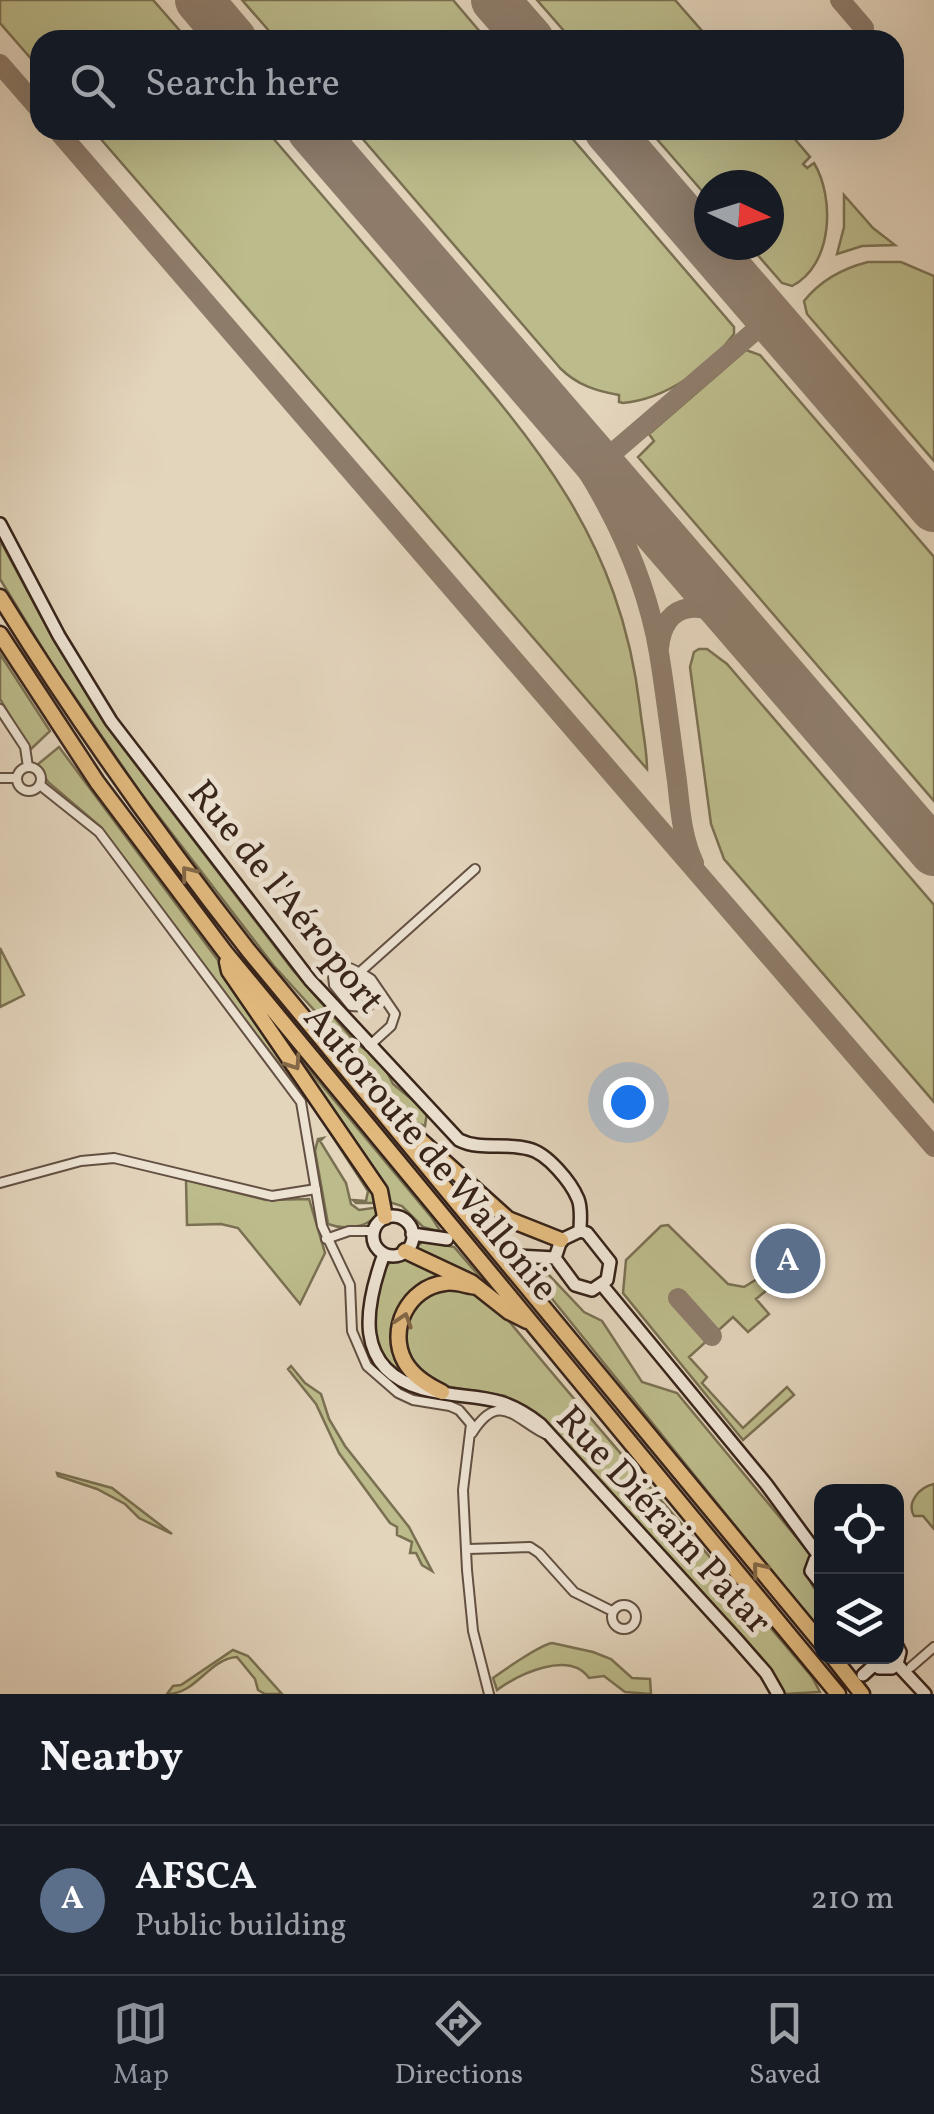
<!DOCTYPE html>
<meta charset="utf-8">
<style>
body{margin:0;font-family:Vollkorn,serif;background:#20242c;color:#f1f3f6}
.controls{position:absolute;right:30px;bottom:30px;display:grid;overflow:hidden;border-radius:20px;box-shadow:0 10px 40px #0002}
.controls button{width:90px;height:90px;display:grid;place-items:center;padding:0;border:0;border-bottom:2px solid #363941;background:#171b24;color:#f1f3f6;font:50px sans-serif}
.compass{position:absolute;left:694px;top:170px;width:90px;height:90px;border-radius:50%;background:#171b24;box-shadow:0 10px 40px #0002;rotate:94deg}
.you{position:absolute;left:628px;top:1102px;width:35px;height:35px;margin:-25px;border:8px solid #fff;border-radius:50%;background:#1a73e8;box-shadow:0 0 0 15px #1a73e833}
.badge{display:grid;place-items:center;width:65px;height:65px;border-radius:50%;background:#8c9099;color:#fff;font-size:32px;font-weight:700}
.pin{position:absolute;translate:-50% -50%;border:5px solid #fff;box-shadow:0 2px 10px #0006}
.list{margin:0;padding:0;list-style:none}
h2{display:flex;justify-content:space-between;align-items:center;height:130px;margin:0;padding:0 40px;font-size:42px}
h2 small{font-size:32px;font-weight:400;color:#9ea1a6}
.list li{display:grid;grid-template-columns:65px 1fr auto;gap:30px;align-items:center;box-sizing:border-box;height:150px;padding:0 40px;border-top:2px solid #363941}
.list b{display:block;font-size:38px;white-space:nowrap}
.list p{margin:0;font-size:32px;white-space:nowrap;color:#9ea1a6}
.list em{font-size:32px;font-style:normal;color:#9ea1a6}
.icon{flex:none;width:55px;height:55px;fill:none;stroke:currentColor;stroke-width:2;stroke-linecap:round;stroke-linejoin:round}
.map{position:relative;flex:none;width:934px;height:1694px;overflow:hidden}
.search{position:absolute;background:#171b24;box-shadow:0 10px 40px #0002;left:30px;right:30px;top:30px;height:110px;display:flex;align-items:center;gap:25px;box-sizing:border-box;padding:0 35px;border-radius:30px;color:#9ea1a6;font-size:38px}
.sheet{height:280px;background:#171b24}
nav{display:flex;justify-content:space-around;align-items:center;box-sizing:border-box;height:140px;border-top:2px solid #363941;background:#171b24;font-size:28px;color:#9ea1a6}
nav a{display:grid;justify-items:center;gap:5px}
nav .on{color:#8c9099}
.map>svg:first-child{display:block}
</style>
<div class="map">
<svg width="934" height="1694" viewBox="0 0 934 1694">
<rect width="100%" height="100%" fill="#e3d4bc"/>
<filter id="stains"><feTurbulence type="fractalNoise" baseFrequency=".002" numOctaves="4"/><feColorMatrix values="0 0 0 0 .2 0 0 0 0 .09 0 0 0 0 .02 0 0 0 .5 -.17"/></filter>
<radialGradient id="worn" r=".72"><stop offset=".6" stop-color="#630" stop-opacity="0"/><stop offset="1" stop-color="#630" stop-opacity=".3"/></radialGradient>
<path fill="#bcbb8b" stroke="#7a7052" stroke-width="2.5" d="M0,0H153L188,40H40V69L0,23Z
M242,0H453L487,40H277Z
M537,0H675L710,40H572Z
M93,130H266C319,192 372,253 425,315C533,439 620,537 640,708C642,728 647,749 647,769Z
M355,130H565L734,327V334C709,368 666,399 623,403L619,402V395C596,391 577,385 560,368Z
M649,130H787L810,157L803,164L807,168L814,163C835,198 833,265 792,286L782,283L749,245H769V185H709V199Z
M844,195L873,228L895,245L862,246L837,254L844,227Z
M868,262H901L934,276V461L807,314L804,301C820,281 844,268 868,262Z
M746,350L760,355L934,557V801L638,457L654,441L649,434Z
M0,540L52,637L107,727L292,969L357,1044L381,1060L393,1084L427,1112L425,1126L416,1123L387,1101L325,1022L274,966L140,792L49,659L0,579Z
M699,649H707L727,664L934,905V1102L724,859L711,824L690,667L694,652Z
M0,654L50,731L30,750L0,699Z
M59,747L229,975L379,1203H356L353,1200L366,1201L368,1191L314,1108L221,990L101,827L48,782L37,765Z
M0,948L24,995L0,1007Z
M277,1031L432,1218L441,1232L423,1227L402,1206L389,1202Z
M323,1138L320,1141L346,1183L351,1204L359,1210L380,1207C374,1228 346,1231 328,1224L315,1151L318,1139Z
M186,1180L266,1200L309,1199L325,1253L300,1304L238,1228L221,1224L187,1225Z
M668,1225L728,1284L744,1287L762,1276L774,1284L756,1299L769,1314L748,1332L733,1317L689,1357L707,1377L702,1383L743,1428L787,1387L794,1395L743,1440L623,1293L626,1260L661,1226Z
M423,1241L454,1247L488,1286L412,1251Z
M408,1259L451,1278L440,1280L396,1322L415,1379C374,1368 370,1325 378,1291C381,1279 382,1270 391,1261Z
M534,1267L549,1275L584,1312L602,1321L642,1382L677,1393L811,1555C804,1574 809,1583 821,1597V1632L532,1274Z
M441,1287L476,1293L503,1314C604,1437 710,1555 812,1677L820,1692L784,1694L665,1553L560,1437L528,1410L505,1396L438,1385L408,1360C401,1314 403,1313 441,1287Z
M291,1366L305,1383L321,1394L329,1419L345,1446L409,1527L432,1571L422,1565L416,1553H410L412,1542L397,1535V1527L390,1523L339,1453L316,1404L288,1369Z
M57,1473L112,1488L172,1534L139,1518L125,1504L97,1489L58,1476Z
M934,1484V1529L923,1516H914C906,1502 920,1487 934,1484Z
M552,1643L593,1652L611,1659L632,1678L650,1679L651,1694L625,1692L604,1676L589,1678C569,1650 519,1674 497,1690L493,1678C504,1670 540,1645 552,1643Z
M233,1650L248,1656L282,1694H265L258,1690L255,1679L237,1657C208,1659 197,1694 167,1694L173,1686L181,1685Z"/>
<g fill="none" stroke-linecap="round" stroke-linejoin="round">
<path stroke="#8e7c6b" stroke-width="20" d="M840,0L864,28
M0,64L40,110
M57,130L934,1147
M489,335C565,431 638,529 659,653C666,696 671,739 677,781C680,808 682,838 694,863
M602,491L603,471L616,450L770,318
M659,648C664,596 709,600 740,628
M678,1298L712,1336"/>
<path stroke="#8e7c6b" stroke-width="48" d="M199,0L233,40
M495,0L530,40
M311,130L934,852
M608,130L934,508"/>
<g stroke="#635042" stroke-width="12">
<path id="street" d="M0,709L25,747L28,767
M17 779a12 12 0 1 1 24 0a12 12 0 1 1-24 0Z
M0,778H17
M40,785L99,832L301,1102L322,1226L350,1285L352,1331L367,1366L398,1393L413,1400L450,1406L459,1410L471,1424L463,1490L467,1570L473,1631L489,1694
M343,966C363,971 380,986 368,1007L351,1006L334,985L333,976Z
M369,1046L391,1026L395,1014L371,979L360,972L475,869
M0,1183L81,1161L114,1158L272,1196L316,1189
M326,1239L349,1231H373
M472,1433C499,1390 515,1419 545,1434
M468,1549L530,1547L539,1553L574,1592L612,1611
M612 1617a12 12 0 1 1 24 0a12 12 0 1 1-24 0Z
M911,1667L934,1647"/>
</g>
<g stroke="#38241a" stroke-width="16">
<path id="secondary" d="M0,524L59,636L111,721L310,980L459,1140C481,1151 505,1142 529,1149C547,1153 571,1182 578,1199C582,1209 580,1220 580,1231
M373 1236a20 20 0 1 1 40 0a20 20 0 1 1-40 0Z
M580,1231L587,1233L610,1262L607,1280L592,1290L575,1285L555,1258L561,1240Z
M412,1234L447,1239
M384,1254C365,1306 352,1369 423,1389C472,1402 495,1389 540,1424L737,1640L766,1673L778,1694
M517,1256L555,1258
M602,1285L766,1484L819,1556
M822,1555L815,1560L811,1571L822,1585
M896,1644L900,1652L897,1664
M870,1656L879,1668H892L897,1664
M897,1664L925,1694
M863,1675L874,1665"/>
</g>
<g stroke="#38241a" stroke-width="19">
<path id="highway" d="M0,597C76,720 159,836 248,950L822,1644
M0,634L97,782L225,952L838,1694
M227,962L229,971L380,1191L385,1217
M388,1111L508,1219L561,1240
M405,1251L471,1282L509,1312L527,1321
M442,1392C427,1385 413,1376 405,1362C387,1330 408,1287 445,1283C456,1281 466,1286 477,1287
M832,1656L862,1694"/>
</g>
<use href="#street" stroke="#ede3d3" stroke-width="8"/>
<use href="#secondary" stroke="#ede3d3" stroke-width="11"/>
<use href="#highway" stroke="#e2ba7e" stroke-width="14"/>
</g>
<defs><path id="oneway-chevron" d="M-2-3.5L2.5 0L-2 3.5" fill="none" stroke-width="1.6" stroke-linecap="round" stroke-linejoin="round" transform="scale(2.5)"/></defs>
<g stroke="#846847">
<use href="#oneway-chevron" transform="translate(188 873) rotate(-128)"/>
<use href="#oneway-chevron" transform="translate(294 1063) rotate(56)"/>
<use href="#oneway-chevron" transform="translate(404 1320) rotate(-72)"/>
<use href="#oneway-chevron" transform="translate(759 1569) rotate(-129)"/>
</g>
<g text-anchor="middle" stroke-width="10" stroke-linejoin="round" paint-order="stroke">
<g font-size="38" fill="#38241a" stroke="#ede3d3">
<text transform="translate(287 896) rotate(51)" y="13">Rue de l'Aéroport</text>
<text transform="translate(432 1152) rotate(50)" y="13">Autoroute de Wallonie</text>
<text transform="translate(665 1519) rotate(47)" y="13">Rue Diérain Patar</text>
</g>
</g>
<rect width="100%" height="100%" filter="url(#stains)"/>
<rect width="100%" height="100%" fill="url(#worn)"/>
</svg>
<div class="controls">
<button><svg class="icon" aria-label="locate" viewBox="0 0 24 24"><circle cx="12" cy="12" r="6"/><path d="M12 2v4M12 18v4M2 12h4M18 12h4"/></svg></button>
<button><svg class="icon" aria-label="layers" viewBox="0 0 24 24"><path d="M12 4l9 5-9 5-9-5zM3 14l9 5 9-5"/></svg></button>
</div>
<svg class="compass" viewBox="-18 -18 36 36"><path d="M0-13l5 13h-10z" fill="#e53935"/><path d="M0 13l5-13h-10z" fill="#9ea1a6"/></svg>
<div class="you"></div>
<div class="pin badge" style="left:788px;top:1261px;background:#5c6f8a">A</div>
<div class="search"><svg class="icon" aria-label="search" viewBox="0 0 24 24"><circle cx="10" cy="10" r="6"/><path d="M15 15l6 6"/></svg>Search here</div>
</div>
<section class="sheet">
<h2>Nearby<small></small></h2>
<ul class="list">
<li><span class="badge" style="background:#5c6f8a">A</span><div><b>AFSCA</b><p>Public building</p></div><em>210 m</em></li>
</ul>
</section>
<nav>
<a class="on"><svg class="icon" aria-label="map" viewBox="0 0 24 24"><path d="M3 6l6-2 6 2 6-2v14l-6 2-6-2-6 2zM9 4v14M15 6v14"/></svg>Map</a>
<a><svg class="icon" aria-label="directions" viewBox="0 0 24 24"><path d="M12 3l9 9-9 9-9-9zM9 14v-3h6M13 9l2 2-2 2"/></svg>Directions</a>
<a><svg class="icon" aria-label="saved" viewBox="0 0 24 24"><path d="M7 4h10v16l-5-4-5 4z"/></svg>Saved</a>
</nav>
